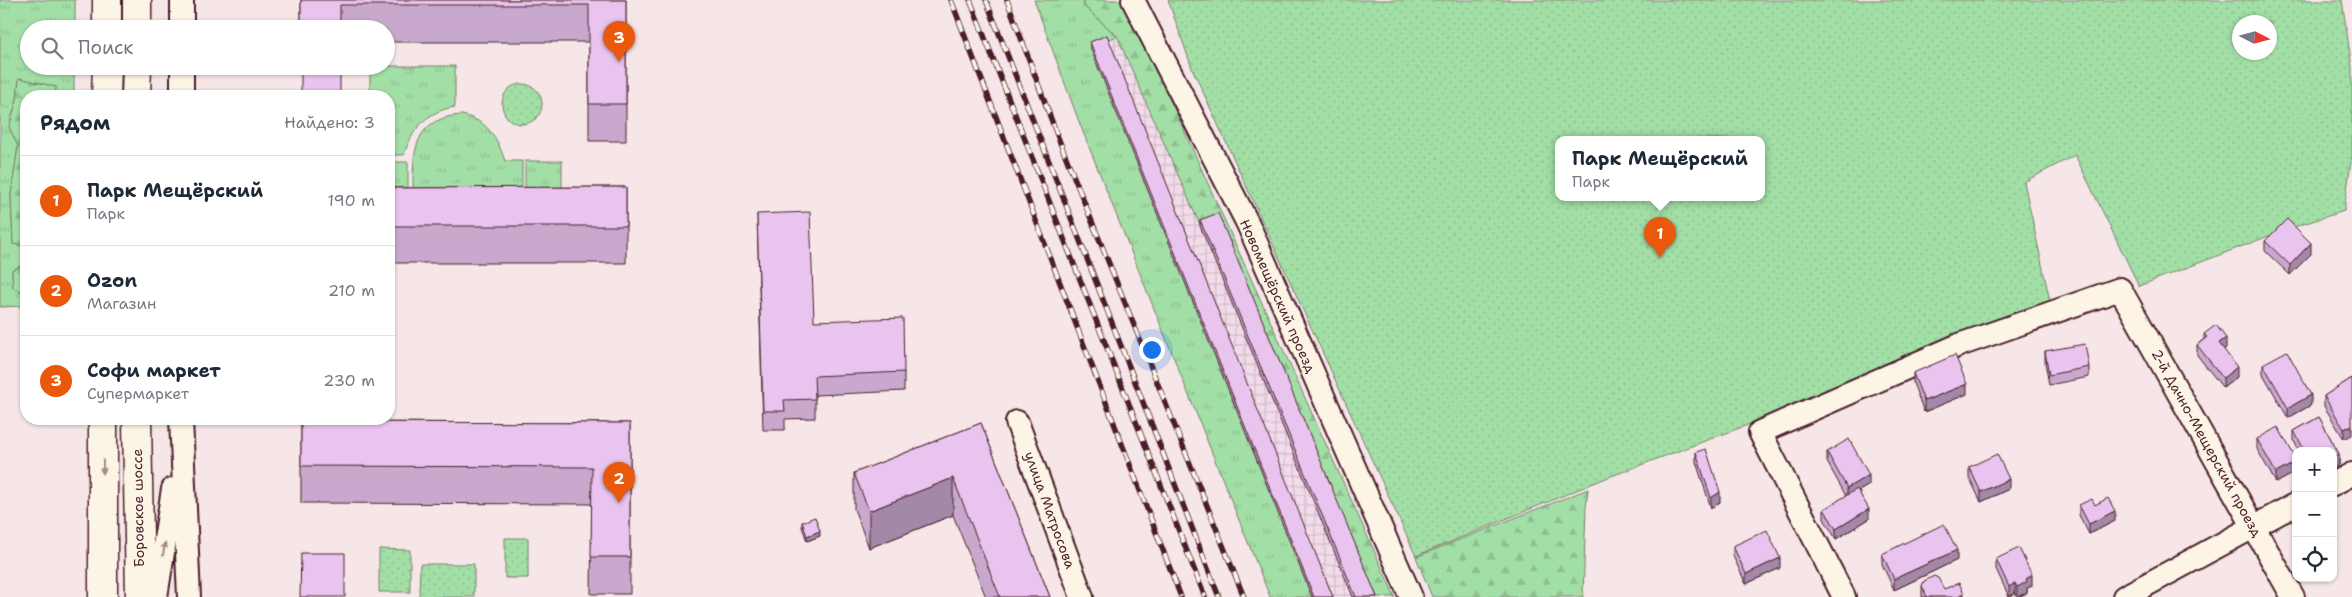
<!DOCTYPE html>
<html lang="ru">
<meta charset="utf-8">
<style>
body{margin:0;font-family:"Shantell Sans",sans-serif;background:#f2f2f3;color:#1f2937}
.controls{position:absolute;right:15px;bottom:15px;display:grid;overflow:hidden;border-radius:10px;box-shadow:0 1px 4px #0004}
.controls button{width:45px;height:45px;display:grid;place-items:center;padding:0;border:0;border-bottom:1px solid #e0e1e3;background:#fff;color:#1f2937;font:25px sans-serif}
.compass{position:absolute;left:2232px;top:15px;width:45px;height:45px;border-radius:50%;background:#fff;box-shadow:0 1px 4px #0004;rotate:96deg}
.you{position:absolute;left:1151px;top:349px;width:18px;height:18px;margin:-12px;border:4px solid #fff;border-radius:50%;background:#1a73e8;box-shadow:0 0 0 8px #1a73e833}
.badge{display:grid;place-items:center;width:32px;height:32px;border-radius:50%;background:#ea580c;color:#fff;font-size:16px;font-weight:700}
.pin{position:absolute;translate:-50% -41px;filter:drop-shadow(0 1px 2px #0008)}
.pin::after{content:'';position:absolute;top:26px;width:18px;height:15px;background:inherit;clip-path:polygon(0 0,100% 0,50% 100%)}
.popup{position:absolute;left:1555px;top:136px;width:210px;height:65px;box-sizing:border-box;display:grid;place-content:center;border-radius:10px;background:#fff;filter:drop-shadow(0 1px 4px #0005);font-size:16px;white-space:nowrap;color:#747a83}
.popup b{font-size:19px;color:#1f2937}
.popup::after{content:'';position:absolute;left:50%;top:100%;margin-left:-10px;border:10px solid transparent;border-top-color:#fff}
.list{margin:0;padding:0;list-style:none}
h2{display:flex;justify-content:space-between;align-items:center;height:65px;margin:0;padding:0 20px;font-size:21px}
h2 small{font-size:16px;font-weight:400;color:#747a83}
.list li{display:grid;grid-template-columns:32px 1fr auto;gap:15px;align-items:center;box-sizing:border-box;height:90px;padding:0 20px;border-top:1px solid #e0e1e3}
.list b{display:block;font-size:19px;white-space:nowrap}
.list p{margin:0;font-size:16px;white-space:nowrap;color:#747a83}
.list em{font-size:16px;font-style:normal;color:#747a83}
.icon{flex:none;width:28px;height:28px;fill:none;stroke:currentColor;stroke-width:2;stroke-linecap:round;stroke-linejoin:round}
.map{position:relative;flex:none;width:2352px;height:597px;overflow:hidden}
.search{position:absolute;background:#fff;box-shadow:0 1px 4px #0004;left:20px;top:20px;width:375px;height:55px;display:flex;align-items:center;gap:12px;box-sizing:border-box;padding:0 18px;border-radius:28px;color:#747a83;font-size:19px}
.panel{position:absolute;background:#fff;box-shadow:0 1px 4px #0004;left:20px;top:90px;width:375px;height:335px;border-radius:20px}
.map>svg:first-child{display:block}
</style>
<div class="map">
<svg width="2352" height="597" viewBox="0 0 2352 597">
<defs>
<pattern id="industrial-grid" width="8" height="8" patternUnits="userSpaceOnUse" patternTransform="scale(1.25)"><rect width="8" height="8" fill="#f2dcea"/><path d="M0 4h8M4 0v8" fill="none" stroke="#d1bcc9"/></pattern>
<pattern id="grass-tufts" width="24" height="20" patternUnits="userSpaceOnUse" patternTransform="scale(1.25)"><rect width="24" height="20" fill="#a2dfa6"/><path d="M3 7l-1-3M5 7V3M7 7l1-3M15 17l-1-3M17 17v-4M19 17l1-3" fill="none" stroke="#8dbf8f"/></pattern>
<pattern id="forest-firs" width="22" height="20" patternUnits="userSpaceOnUse" patternTransform="scale(1.25)"><rect width="22" height="20" fill="#a2dfa6"/><path d="M5 1l3.5 6h-7zM16 11l3.5 6h-7z" fill="#8dbf8f"/></pattern>
<pattern id="park-dots" width="8" height="8" patternUnits="userSpaceOnUse" patternTransform="scale(1.25)"><rect width="8" height="8" fill="#a2dfa6"/><path d="M2 2h.1M6 6h.1" fill="none" stroke="#8dbf8f" stroke-width="1.8" stroke-linecap="round"/></pattern>
</defs>
<rect width="100%" height="100%" fill="#f6e6e8"/>
<filter id="ink" filterUnits="userSpaceOnUse"><feTurbulence type="fractalNoise" baseFrequency=".02" numOctaves="2"/><feDisplacementMap in="SourceGraphic" scale="10" xChannelSelector="R" yChannelSelector="G"/><feConvolveMatrix kernelMatrix="1 2 1 2 8 2 1 2 1" color-interpolation-filters="sRGB"/></filter>
<g filter="url(#ink)">
<path fill="url(#industrial-grid)" d="M1117,36L1200,225L1374,597H1312L1090,47Z"/>
<path fill="url(#grass-tufts)" stroke="#767f68" d="M0,0H75V29H29V66H74V96H55L56,87L19,78L17,100L9,127L18,146L11,195L13,244L26,246L25,264L12,270L13,288L24,293V306L0,307Z
M1034,0H1083L1085,7L1117,36L1091,47L1312,597H1270L1081,127Z
M370,66H455V107C427,111 412,129 404,155H389V96H370Z
M462,115C488,121 497,137 505,161H522V195H413C413,155 411,118 462,115Z
M525,161H562V195H525Z
M389,162H408V195H389Z"/>
<path fill="url(#forest-firs)" stroke="#767f68" d="M1083,0H1131L1153,62L1395,597H1374L1200,225L1117,36L1085,7Z
M19,78L56,87L55,96H26V246L13,244L11,195L18,146L9,127L17,100Z
M25,264L26,293L13,288L12,270Z
M1588,489L1586,507L1583,597H1432L1416,557Z"/>
<path fill="url(#park-dots)" stroke="#767f68" fill-rule="evenodd" d="M1168,0H2342L2352,68V155L2344,211L2287,229L2139,286L2075,155L2024,182L2050,301L1957,334L1745,426L1606,478L1416,556L1192,68ZM2240,22H2270V52H2240ZM1559,139H1761V197H1559Z
M502 104a20 20 0 1 1 40 0a20 20 0 1 1-40 0Z
M505,538H528V578H505Z
M379,549L410,550V592H379Z
M420,564H474V597H419Z"/>
<g fill="none" stroke-linecap="round" stroke-linejoin="round">
<g stroke="#4a1f2b" stroke-width="26">
<path id="minor" d="M1133,0L1248,224L1411,597
M182,29V0
M182,96V66
M181,419L189,597
M1017,422L1082,597
M2333,484L2352,474
M156,597L173,489
M1844,597L1760,432L1959,345L2120,289L2293,597
M2124,597L2296,504"/>
</g>
<g stroke="#4a1f2b" stroke-width="31">
<path id="major" d="M107,29V0
M137,29V0
M106,96L107,66
M136,96L137,66
M137,419L140,597
M103,597V419"/>
</g>
<use href="#minor" stroke="#fcf5e5" stroke-width="22"/>
<use href="#major" stroke="#fcf5e5" stroke-width="28"/>
<g stroke="#4a1f2b" stroke-width="5.5">
<path id="rail" d="M951,0L1181,597
M970,0L1205,597
M986,0L1219,597
M1007,0L1057,135L1244,597"/>
</g>
<use href="#rail" stroke="#fcf5e5" stroke-width="4" stroke-dasharray="11" stroke-linecap="butt"/>
</g>
<path fill="#c8a9cd" stroke="#4a1f2b" d="M301,0H626V141H589V42H386V29H301Z
M1090,42L1333,597H1312L1090,47Z
M626,187V263H389V188Z
M757,214L814,321L904,372V391L815,395V418L785,419V430H763Z
M1200,220L1377,597H1353L1200,226Z
M2265,241L2311,254L2290,275L2265,251Z
M2204,334L2226,348L2224,350L2237,377L2223,388L2197,355V345L2204,339Z
M2045,351L2089,367V377L2049,385L2045,362Z
M2263,364L2311,405L2288,418L2263,374Z
M1913,373L1967,394L1924,412L1913,383Z
M2352,378L2344,439L2324,406V396Z
M2319,417L2339,454V465L2333,468V451H2299L2294,441V431Z
M301,422L630,423V594H591L592,504L301,503Z
M981,423L1050,597H986L953,515L869,548L854,509V473Z
M2257,439L2296,459V472L2276,483L2257,449Z
M1696,452L1720,502L1711,508L1696,462Z
M1827,452L1869,485L1859,491L1869,519L1836,539L1824,519V509L1846,496L1827,462Z
M1969,467L2009,489L1981,502L1969,477Z
M2079,505H2095L2115,521L2089,534L2079,515Z
M802,522L820,536L807,541L802,527Z
M1733,546L1780,568L1746,584L1733,556Z
M1882,554L1957,560L1894,590L1882,564Z
M1996,559L2032,586L2027,588V593L2018,597H2017L2015,593L2009,597L1996,569Z
M1922,586L1944,589L1964,597H1922Z"/>
<path fill="#a389a7" stroke="#4a1f2b" d="M2311,243V254L2290,275V265Z
M2226,338V348L2219,354V343Z
M2237,367V377L2223,388V378Z
M1967,384V394L1924,412V401Z
M2311,395V405L2288,418V408Z
M2352,425V435L2344,439V429Z
M2339,454V465L2333,468V457Z
M2296,462V472L2276,483V473Z
M1869,475V485L1847,498V488Z
M953,478V515L869,548V511Z
M2009,479V489L1981,502V492Z
M1720,492V502L1711,508V498Z
M1869,509V519L1836,539V529Z
M2115,511V521L2089,534V524Z
M820,531V536L807,541V536Z
M1957,550V560L1894,590V579Z
M1780,558V568L1746,584V574Z
M2032,575V586L2027,588V593L2017,597V587L2026,579Z
M2015,583V593L2009,597V587Z
M1964,593V597H1958V596Z"/>
<path fill="#e9c4ee" stroke="#4a1f2b" d="M301,0H626V104H589V5H340V29H301Z
M1107,35L1333,597H1314L1090,42Z
M301,66H340V96H301Z
M626,187V226H389V188Z
M810,212L814,321L903,318L904,372L814,376L815,399L784,400L785,411H763L757,214Z
M1218,213L1377,597H1356L1200,220Z
M2287,219L2311,243L2290,265L2265,241Z
M2216,325L2226,338L2219,343L2237,367L2223,378L2197,345L2207,337L2204,334Z
M2085,344L2089,367L2049,375L2045,351Z
M2287,351L2311,395L2288,408L2263,364Z
M1955,355L1967,384L1924,401L1913,373Z
M2352,378V425L2344,429L2324,396Z
M2319,417L2339,454L2333,457V451H2305L2294,431Z
M301,422L630,423V557H591L592,467L301,466Z
M981,423L1050,597H1000L953,478L869,511L854,473Z
M2278,427L2296,459V462L2276,473L2257,439Z
M1849,439L1869,475L1847,488L1827,452Z
M1706,449L1720,492L1711,498L1696,452Z
M1997,454L2009,479L1981,492L1969,467Z
M1857,489L1869,509L1836,529L1824,509Z
M2108,498L2115,511L2089,524L2079,505L2092,499L2095,505Z
M815,517L820,531L807,536L802,522Z
M1944,524L1957,550L1894,579L1882,554Z
M1767,530L1780,558L1746,574L1733,546Z
M2019,548L2032,575L2026,579L2027,582L2017,587L2015,583L2009,587L1996,559Z
M301,553H345V597H300Z
M1934,576L1938,578L1944,589L1959,583L1964,593L1958,596V597H1927L1922,586L1924,581Z"/>
<defs><path id="oneway-solid" d="M-6-.8H1V-3.2L6.5 0L1 3.2V.8H-6Z" transform="scale(1.25)"/></defs>
<g fill="#a38a88">
<use href="#oneway-solid" transform="translate(103 467) rotate(90)"/>
<use href="#oneway-solid" transform="translate(164 549) rotate(-81)"/>
</g>
</g>
<g text-anchor="middle" stroke-width="4" stroke-linejoin="round" paint-order="stroke">
<g font-size="14" fill="#4a1f2b" stroke="#fcf5e5">
<text transform="translate(1278 296) rotate(66)" y="5">Новомещёрский проезд</text>
<text transform="translate(2207 443) rotate(61)" y="5">2-й Дачно-Мещерский проезд</text>
<text transform="translate(138 508) rotate(-91)" y="5">Боровское шоссе</text>
<text transform="translate(1050 510) rotate(70)" y="5">улица Матросова</text>
</g>
</g>
</svg>
<div class="controls">
<button>+</button>
<button>−</button>
<button><svg class="icon" aria-label="locate" viewBox="0 0 24 24"><circle cx="12" cy="12" r="6"/><path d="M12 2v4M12 18v4M2 12h4M18 12h4"/></svg></button>
</div>
<svg class="compass" viewBox="-18 -18 36 36"><path d="M0-13l5 13h-10z" fill="#e53935"/><path d="M0 13l5-13h-10z" fill="#747a83"/></svg>
<div class="you"></div>
<div class="pin badge" style="left:1660px;top:258px">1</div>
<div class="popup"><b>Парк Мещёрский</b>Парк</div>
<div class="pin badge" style="left:619px;top:503px">2</div>
<div class="pin badge" style="left:619px;top:62px">3</div>
<div class="search"><svg class="icon" aria-label="search" viewBox="0 0 24 24"><circle cx="10" cy="10" r="6"/><path d="M15 15l6 6"/></svg>Поиск</div>
<section class="panel">
<h2>Рядом<small>Найдено: 3</small></h2>
<ul class="list">
<li><span class="badge">1</span><div><b>Парк Мещёрский</b><p>Парк</p></div><em>190 m</em></li>
<li><span class="badge">2</span><div><b>Ozon</b><p>Магазин</p></div><em>210 m</em></li>
<li><span class="badge">3</span><div><b>Софи маркет</b><p>Супермаркет</p></div><em>230 m</em></li>
</ul>
</section>
</div>
